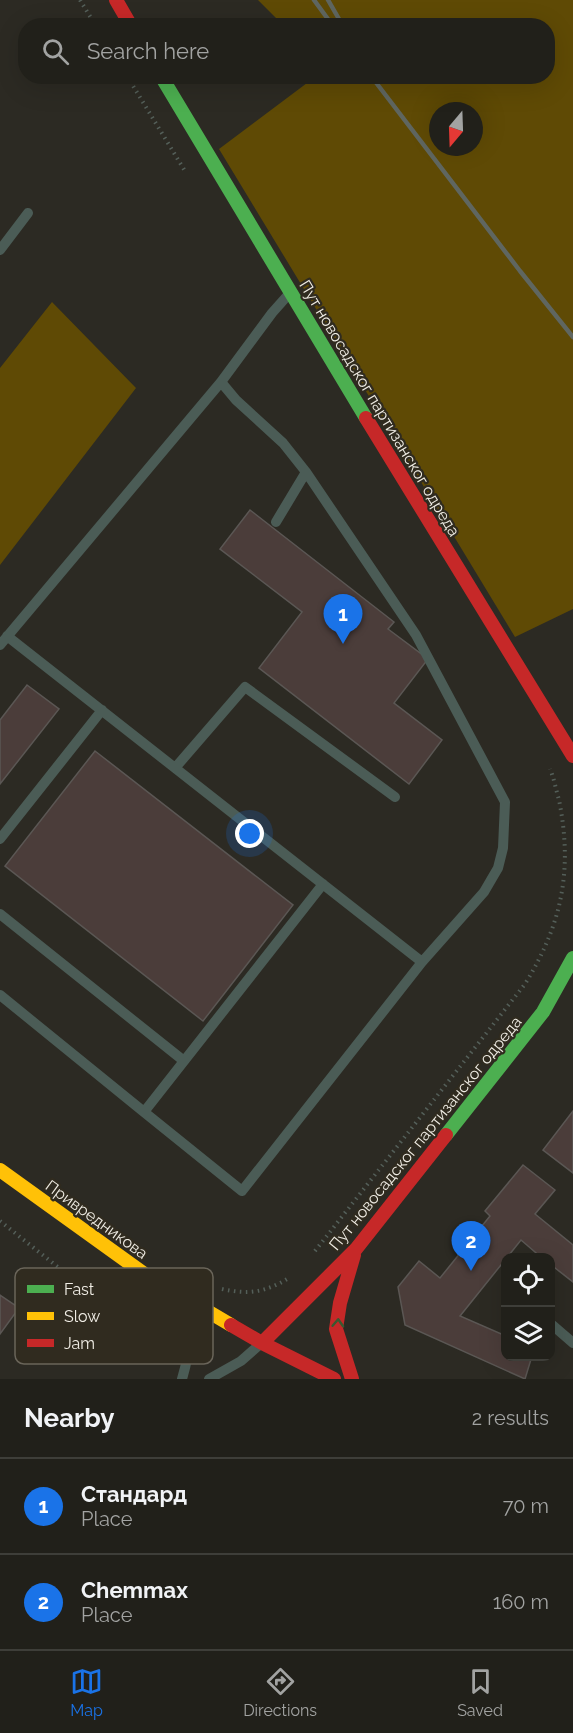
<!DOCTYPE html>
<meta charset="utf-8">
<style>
body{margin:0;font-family:Raleway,sans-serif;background:#292823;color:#f1f3f6}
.controls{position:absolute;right:18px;bottom:18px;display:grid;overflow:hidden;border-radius:12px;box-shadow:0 6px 24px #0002}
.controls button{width:54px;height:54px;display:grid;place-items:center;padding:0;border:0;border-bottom:2px solid #3e3e39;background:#21201a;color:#f1f3f6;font:30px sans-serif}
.compass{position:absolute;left:429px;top:102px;width:54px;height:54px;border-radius:50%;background:#21201a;box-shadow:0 6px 24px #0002;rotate:199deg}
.you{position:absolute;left:250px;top:834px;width:21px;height:21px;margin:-15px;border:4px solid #fff;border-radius:50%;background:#1a73e8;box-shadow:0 0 0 9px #1a73e833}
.badge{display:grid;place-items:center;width:39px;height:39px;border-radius:50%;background:#1a73e8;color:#fff;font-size:20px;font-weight:700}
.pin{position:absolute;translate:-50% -50px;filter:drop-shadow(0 2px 3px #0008)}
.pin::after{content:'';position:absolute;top:32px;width:21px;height:18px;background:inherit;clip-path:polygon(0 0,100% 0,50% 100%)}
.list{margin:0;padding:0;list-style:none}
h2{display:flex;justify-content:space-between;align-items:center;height:78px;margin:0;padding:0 24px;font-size:26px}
h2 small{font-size:20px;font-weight:400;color:#a2a3a2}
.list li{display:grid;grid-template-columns:39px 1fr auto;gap:18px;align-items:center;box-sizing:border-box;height:96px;padding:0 24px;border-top:2px solid #3e3e39}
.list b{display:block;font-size:22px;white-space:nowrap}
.list p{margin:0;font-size:20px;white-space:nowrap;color:#a2a3a2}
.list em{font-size:20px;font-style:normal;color:#a2a3a2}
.icon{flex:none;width:33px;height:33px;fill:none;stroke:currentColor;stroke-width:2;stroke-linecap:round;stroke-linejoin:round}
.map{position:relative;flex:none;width:573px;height:1379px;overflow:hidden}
.search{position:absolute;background:#21201a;box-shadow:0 6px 24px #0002;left:18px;right:18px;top:18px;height:66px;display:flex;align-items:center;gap:15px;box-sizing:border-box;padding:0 21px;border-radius:24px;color:#a2a3a2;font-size:22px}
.sheet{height:270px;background:#21201a}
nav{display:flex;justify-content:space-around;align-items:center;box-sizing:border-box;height:84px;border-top:2px solid #3e3e39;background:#21201a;font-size:16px;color:#a2a3a2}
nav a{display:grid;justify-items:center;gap:3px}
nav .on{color:#1a73e8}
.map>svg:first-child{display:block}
</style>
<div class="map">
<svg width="573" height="1379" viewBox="0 0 573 1379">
<rect width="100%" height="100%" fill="#2c2a23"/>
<path fill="#5f4a05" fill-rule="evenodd" d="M258,0H573V609L515,637L219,149L315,77L548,76V26L283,25ZM438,111H474V147H438Z
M52,302L136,388L0,565V368Z"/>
<path fill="#4b3d3a" stroke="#5b5754" stroke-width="1.5" d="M250,510L394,622L388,629L428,659L394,703L442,740L409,784L259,668L302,612L220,549Z
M27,685L59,709L0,784V720Z
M95,751L293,905L203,1021L5,866Z
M573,1111V1173L543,1150Z
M523,1165L555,1190L535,1214L573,1245V1282L550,1264V1258H542L521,1240L460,1316L506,1336V1356H532L525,1379L405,1325L398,1287L419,1261L440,1278L490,1216L485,1211Z
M0,1295L19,1308L0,1334Z"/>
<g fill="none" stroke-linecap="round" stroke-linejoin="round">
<path stroke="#545f59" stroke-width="4" stroke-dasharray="1.5 4.5" stroke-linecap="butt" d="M80,0L96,26
M127,76L185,171
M0,1221L142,1334L173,1352
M315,1251L525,984C562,924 573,870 559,800C556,790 554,778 550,769
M222,1289C249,1295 266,1292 289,1278"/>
<path stroke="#4b5c56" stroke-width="10" d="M0,250L28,213
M276,522L306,472
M7,636L422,962
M0,645L221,382L272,313L288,295
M175,768L245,687L395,797
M0,839L102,710
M0,914L184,1061
M0,995L144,1112L323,884
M144,1112L242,1191L422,962L484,892L498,868L503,848L505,802L416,635L306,472L283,443L236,400L221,382
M550,1323L573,1343
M182,1379C189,1356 193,1328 183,1306
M209,1379L241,1361L258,1346"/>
<path stroke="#4caf50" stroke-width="14" d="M161,76L366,418
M446,1135L543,1012L573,958"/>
<path stroke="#ffc107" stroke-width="14" d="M0,1170L143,1273L231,1325"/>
<path stroke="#c62828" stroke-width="14" d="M116,0L131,26
M366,418L573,756
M231,1325L262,1343L334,1379
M262,1343L356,1249L446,1135
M352,1379L336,1329L340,1303L354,1255"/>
<path stroke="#5f6660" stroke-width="4.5" d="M314,0L333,26
M328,0L343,26
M371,76L520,271L573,337"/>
</g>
<defs><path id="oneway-chevron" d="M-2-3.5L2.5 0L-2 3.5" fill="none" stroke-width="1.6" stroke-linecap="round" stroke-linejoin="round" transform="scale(1.5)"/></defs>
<use stroke="#3a5930" href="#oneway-chevron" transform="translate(338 1323) rotate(-87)"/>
<g text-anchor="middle" stroke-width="4.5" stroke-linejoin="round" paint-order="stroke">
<g font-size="16" fill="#f0ede5" stroke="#302b1f">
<text transform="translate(380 408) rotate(59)" y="6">Пут новосадског партизанског одреда</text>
<text transform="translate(425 1133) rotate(-51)" y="6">Пут новосадског партизанског одреда</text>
<text transform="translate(97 1219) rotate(36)" y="6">Привредникова</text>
</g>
</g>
<rect x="15" y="1268" width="198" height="96" rx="9" fill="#302b1f" stroke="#6a655a" stroke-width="1.5"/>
<rect x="27" y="1285" width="27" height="8" fill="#4caf50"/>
<rect x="27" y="1312" width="27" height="8" fill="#ffc107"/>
<rect x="27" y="1339" width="27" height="8" fill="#c62828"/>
<g font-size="16" fill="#f0ede5">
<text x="64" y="1295">Fast</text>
<text x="64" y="1322">Slow</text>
<text x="64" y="1349">Jam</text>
</g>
</svg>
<div class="controls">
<button><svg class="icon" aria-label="locate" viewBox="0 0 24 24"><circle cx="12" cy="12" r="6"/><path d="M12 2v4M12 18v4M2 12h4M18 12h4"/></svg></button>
<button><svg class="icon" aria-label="layers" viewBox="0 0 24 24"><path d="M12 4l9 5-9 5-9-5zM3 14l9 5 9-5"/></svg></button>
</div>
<svg class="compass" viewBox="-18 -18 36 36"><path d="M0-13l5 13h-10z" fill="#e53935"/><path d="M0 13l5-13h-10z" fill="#a2a3a2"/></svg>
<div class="you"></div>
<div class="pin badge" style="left:343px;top:644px">1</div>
<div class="pin badge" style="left:471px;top:1271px">2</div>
<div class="search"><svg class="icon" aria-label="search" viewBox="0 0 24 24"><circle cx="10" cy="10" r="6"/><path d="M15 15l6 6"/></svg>Search here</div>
</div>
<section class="sheet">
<h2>Nearby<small>2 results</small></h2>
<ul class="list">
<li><span class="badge">1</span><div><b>Стандард</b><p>Place</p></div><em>70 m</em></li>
<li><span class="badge">2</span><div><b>Chemmax</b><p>Place</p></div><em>160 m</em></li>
</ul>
</section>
<nav>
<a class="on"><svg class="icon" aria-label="map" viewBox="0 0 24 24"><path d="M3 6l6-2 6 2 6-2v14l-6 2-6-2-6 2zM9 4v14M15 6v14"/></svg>Map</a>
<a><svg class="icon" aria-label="directions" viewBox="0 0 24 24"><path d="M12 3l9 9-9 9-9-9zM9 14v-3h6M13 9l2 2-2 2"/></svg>Directions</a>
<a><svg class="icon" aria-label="saved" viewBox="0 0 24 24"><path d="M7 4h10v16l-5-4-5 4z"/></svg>Saved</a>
</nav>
